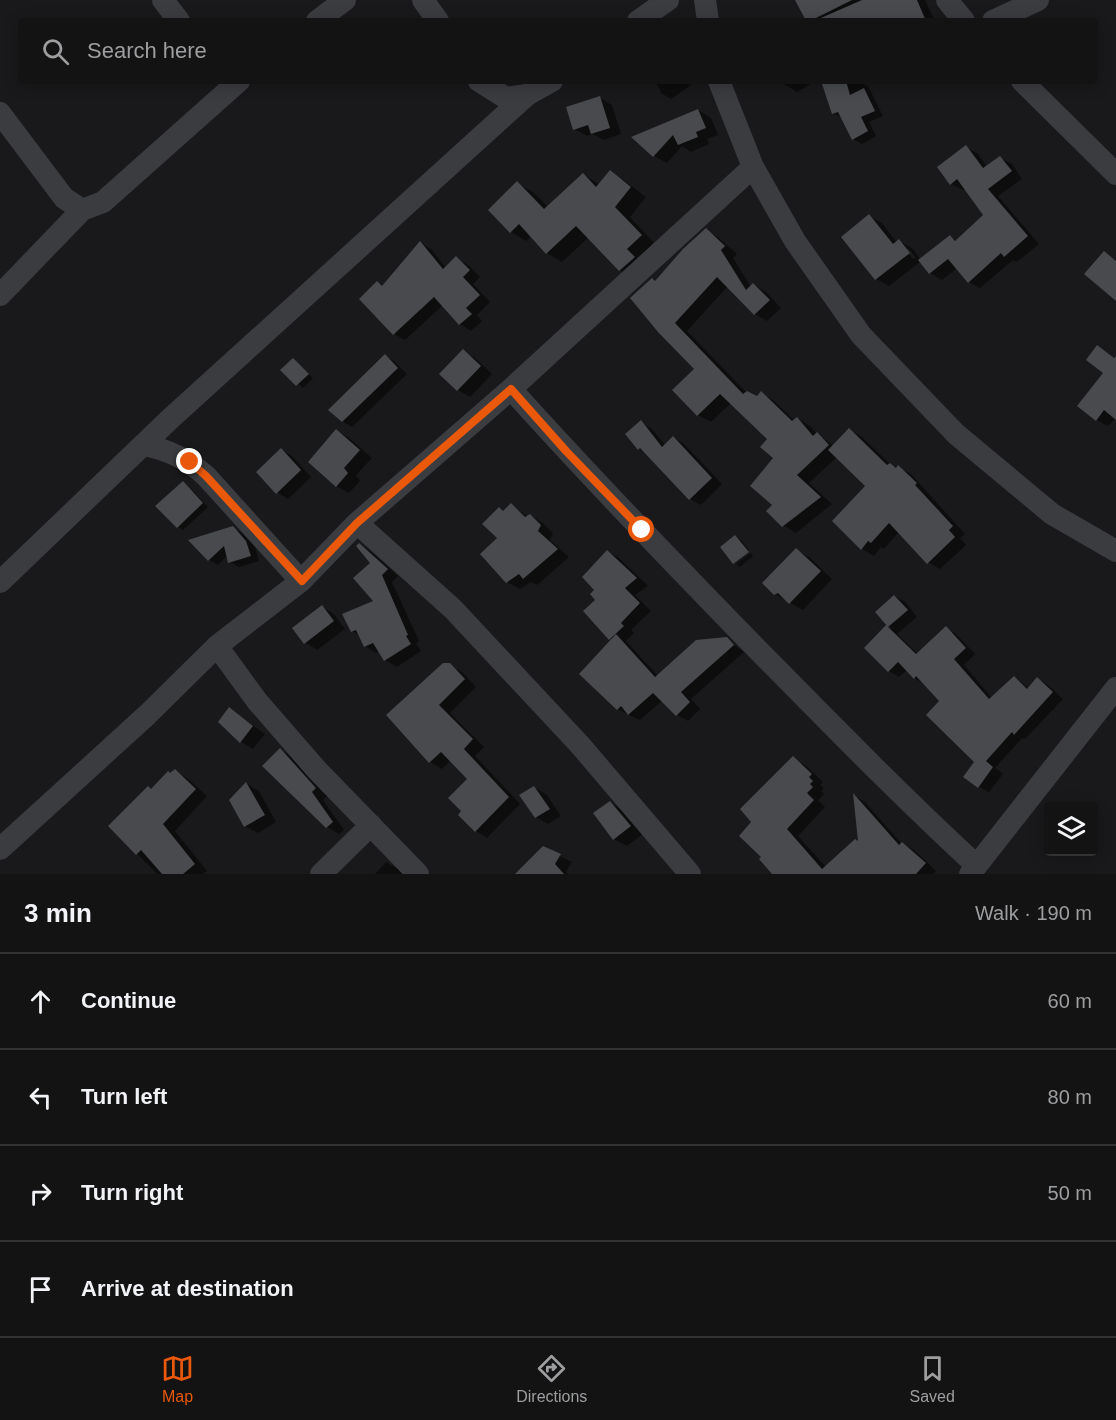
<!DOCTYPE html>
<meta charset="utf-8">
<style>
body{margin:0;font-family:Helvetica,sans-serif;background:#202022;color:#f1f3f6}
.controls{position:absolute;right:18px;bottom:18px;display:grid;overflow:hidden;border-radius:6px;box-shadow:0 3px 15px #0003}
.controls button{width:54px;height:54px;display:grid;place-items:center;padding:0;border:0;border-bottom:2px solid #323234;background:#131314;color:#f1f3f6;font:30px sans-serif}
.stop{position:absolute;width:18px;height:18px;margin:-14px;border:4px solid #ea580c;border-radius:50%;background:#fff}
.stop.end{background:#ea580c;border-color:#fff;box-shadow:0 2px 6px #0008}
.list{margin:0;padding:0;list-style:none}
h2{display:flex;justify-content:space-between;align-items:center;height:78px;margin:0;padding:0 24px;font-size:26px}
h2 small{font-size:20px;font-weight:400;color:#9d9ea0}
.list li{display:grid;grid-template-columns:39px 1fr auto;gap:18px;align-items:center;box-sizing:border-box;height:96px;padding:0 24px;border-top:2px solid #323234}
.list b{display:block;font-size:22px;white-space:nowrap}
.list em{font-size:20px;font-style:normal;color:#9d9ea0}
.icon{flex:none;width:33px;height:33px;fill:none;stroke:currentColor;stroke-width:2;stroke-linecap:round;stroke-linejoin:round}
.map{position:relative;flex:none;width:1116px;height:874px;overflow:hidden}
.search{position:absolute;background:#131314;box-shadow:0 3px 15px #0003;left:18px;right:18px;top:18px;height:66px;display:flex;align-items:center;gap:15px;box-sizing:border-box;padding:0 21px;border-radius:6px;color:#9d9ea0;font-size:22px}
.sheet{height:462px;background:#131314}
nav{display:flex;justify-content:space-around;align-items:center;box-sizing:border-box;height:84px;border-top:2px solid #323234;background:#131314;font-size:16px;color:#9d9ea0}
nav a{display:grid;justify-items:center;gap:3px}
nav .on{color:#ea580c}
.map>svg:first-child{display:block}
</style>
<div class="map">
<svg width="1116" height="874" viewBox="0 0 1116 874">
<rect width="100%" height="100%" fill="#19191b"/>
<path fill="#0007" fill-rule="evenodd" d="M797,0H861L862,2L866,0H925L935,21H807Z
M656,81H697L671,99L661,93Z
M782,81H810L811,84L797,92L784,84Z
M857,81L868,86L883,116L869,122L876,136L862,144L853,139L842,118L833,113L826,91Z
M600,98L612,105L621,134L604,140L593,134L587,136L574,129Z
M698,110L711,118L718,135L707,139L709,144L691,152L682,146L667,163L654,156L634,137Z
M966,147L978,154L987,167L1000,158L1012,164L1022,179L998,196L1039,244L1017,262L1013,260L980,288L968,282L957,268L942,280L930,273L921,261L889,286L876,279L869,216L882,223L897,243L899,241L912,248L921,260L951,237L957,241L985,215L966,188L963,190L951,184ZM905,249H909L916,258L913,259Z
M610,172L625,181L646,197L630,217L656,245L636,279L620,270L589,237L562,262L547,253L531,236L526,241L511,232L517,183L533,192L548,207L583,174L600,185Z
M706,230L719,238L737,254L733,258L751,287L753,284L766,292L781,308L767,321L755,314L728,286L687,331L747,393L757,398L761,393L774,401L795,421L797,418L810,426L817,434L834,446L849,430L862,437L890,464L911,474L965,534L960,538L966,545L940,569L928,562L899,532L884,549L881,547L874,556L862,549L834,521L868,486L837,457L809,483L832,504L796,533L783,525L774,505L775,458L769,439L731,403L711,422L698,415L674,390L696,369L656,282Z
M420,243L431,249L446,268L457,258L468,265L480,277L473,284L490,302L477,315L482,321L471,331L460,324L443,305L405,340L394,334L377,283L383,286Z
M1098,347L1116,359V418L1108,426L1096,420L1105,373Z
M463,351L475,358L492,374L470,397L458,390L441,374Z
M385,356L394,361L407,374L352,427L342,421Z
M293,359L313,378L303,388L283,370Z
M641,422L652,429L665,445L673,437L684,444L722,484L701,505L690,499L646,453L639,449Z
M337,431L349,438L372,458L356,475L360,481L349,493L336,486Z
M281,450L292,456L311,477L288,499L277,492Z
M183,483L189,487L208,507L183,530L178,527Z
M511,505L528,517L530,515L543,523L553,533L550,540L569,557L537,585L531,582L520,589L507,582L499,538Z
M233,528L242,533L255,547L259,561L239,567L230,562L228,555L218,565L209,560Z
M735,537L741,540L749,550L734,563L722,547Z
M359,545L370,551L398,576L392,582L419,641L416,643L421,651L397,667L385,660L380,651L376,653L365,646L361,636L352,631L375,601L373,563Z
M796,550L809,557L832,579L803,610L775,594Z
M607,551L619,558L648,586L635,595L651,611L631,630L634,633L626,641L658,676L726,639L744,652L691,699L700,709L688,721L677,715L663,700L640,720L629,715L618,709L581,674L613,640L610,638L597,600L596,590Z
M751,553L753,556L740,567L736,564Z
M895,596L905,602L917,617L897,634L918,654L946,628L956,634L975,654L964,665L992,698L1015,677L1029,689L1038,679L1048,685L1063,699L1025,739L1022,738L995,768L1003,774L989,792L979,787L976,762L941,701L925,684L914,678L907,670L899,677L889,671L866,648L887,627L893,630L877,612Z
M322,607L334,614L345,629L317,650L305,642Z
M449,665L462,672L476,687L450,713L484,747L475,756L520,804L487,838L476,831L463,811L469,779L451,760L442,769L430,762L389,715Z
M230,709L265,734L253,749L241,742Z
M280,750L292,757L327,796L323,800L344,830L339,834L327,827Z
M793,758L805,765L823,782L820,785L824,788L821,791L824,794L818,800L825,807L798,836L826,867L860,843L855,796L865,802L901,843L914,850L936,871L933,874H775L764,857L753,822Z
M175,771L187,778L207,796L175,831L207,871L203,874H157L110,826Z
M247,784L259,791L276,822L258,833L245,826Z
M534,787L547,795L561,816L548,824L536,817Z
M610,802L622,810L643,834L627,846L614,839Z
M543,848L572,862L566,872L568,874H518Z
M386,862L398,869L403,874H375Z"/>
<path fill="#484a4d" d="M795,0H852L810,21H806Z
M862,0H917L926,21H814Z
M821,81H846L850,95L864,88L875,111L861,117L868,131L852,140L838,112L832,114Z
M600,96L610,128L591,134L588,125L573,130L566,107Z
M698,109L706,128L696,132L698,137L678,145L673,135L653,157L631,137Z
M966,145L983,168L1000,156L1012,171L988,189L1028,236L1004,257L1001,253L968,283L948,259L929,274L918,260L950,235L955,241L983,215L957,179L950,185L937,167Z
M610,170L631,187L615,207L642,235L627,249L635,257L619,271L576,226L546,254L519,224L510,233L488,210L517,181L544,209L583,173L596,187Z
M869,214L893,244L899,239L910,253L875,280L841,237Z
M706,228L725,246L721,250L746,290L753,283L770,300L754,315L717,277L675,323L743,394L747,391L757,396L761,391L792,421L797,417L813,436L817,432L829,445L797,475L821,497L782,527L766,511L772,505L750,486L773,458L760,447L767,439L720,394L697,416L672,390L694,369L658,332L630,298L652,278L655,281L683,249Z
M420,241L443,269L456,256L470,270L463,277L480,295L466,308L472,314L459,325L434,297L393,335L359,299L377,281L382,286Z
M1104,251L1116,261V301L1084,274Z
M1097,345L1114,358L1116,356V420L1104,410L1096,421L1077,406L1103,373L1086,360Z
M463,349L481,366L457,391L439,374Z
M385,354L398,368L342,422L328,410Z
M293,358L309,374L296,386L280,370Z
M641,420L662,447L673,436L712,478L689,500L640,448L638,450L625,434Z
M849,428L887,465L890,463L896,468L898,465L917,483L915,485L953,526L949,530L955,537L927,564L889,523L871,543L868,541L861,550L832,521L865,486L828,450Z
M336,429L360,450L344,468L348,473L336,487L308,462Z
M281,448L301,470L276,494L256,472Z
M183,481L203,503L177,528L155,506Z
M511,503L525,517L530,514L541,525L538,531L558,549L523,579L519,574L506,583L480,554L497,538L482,524L499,507L503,511Z
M233,526L246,541L251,556L228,563L224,546L208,561L188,540Z
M735,535L749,552L733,564L720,547Z
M359,543L388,569L382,575L408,635L406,636L411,644L384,661L373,643L364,647L356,630L351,632L342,614L373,601L353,578L370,563L356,546Z
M796,548L821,571L789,604L778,593L774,595L762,583Z
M607,550L637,578L625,588L640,603L621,623L624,626L609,640L583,611L595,600L590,594L594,590L582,577Z
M894,595L908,610L888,627L875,612Z
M322,605L334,621L304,644L292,628Z
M886,625L916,654L946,626L966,648L954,659L989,699L1014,676L1027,689L1037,677L1053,692L1014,735L1012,732L986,761L993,767L978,788L963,777L974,762L926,715L939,701L916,676L914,679L898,662L888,672L864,648Z
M616,634L655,677L696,640L727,637L734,645L681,692L690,702L676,716L653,693L628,715L621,706L617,710L579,674Z
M443,663H450L465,679L439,705L473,739L464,749L509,797L475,832L458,815L461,811L448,798L467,779L441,752L429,763L386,715Z
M229,707L253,726L240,743L218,722Z
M280,748L316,788L312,792L333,822L326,828L262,766Z
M793,756L812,774L809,777L813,781L810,784L813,787L807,793L814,800L787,829L822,869L855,839L858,841L853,793L899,845L902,842L926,863L916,874H772L759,859L761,857L739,836L751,822L740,809Z
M175,769L196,789L163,824L195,864L183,874H162L141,850L136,855L108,826L148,786L151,789L168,771L170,773Z
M246,782L265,815L244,827L229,800Z
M534,786L550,809L535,818L519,795Z
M610,801L631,826L613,840L593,813Z
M543,846L561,854L555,864L564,874H515Z"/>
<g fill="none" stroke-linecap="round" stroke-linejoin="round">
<path stroke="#3b3c40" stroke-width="22" d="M163,0L179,21
M423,0L438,21
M705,0L708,21
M947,0L964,21
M317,21L345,0
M638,21L668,0
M993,21L1038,0
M479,81L506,98L527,95L552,81
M719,81L753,167L795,241L861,335L956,434L1052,514L1116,551
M1022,81L1116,174
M0,113L64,198L82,210L103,202L239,81
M0,295L82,210
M511,389C590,477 672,562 755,647C828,721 900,795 976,865
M144,445C169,450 187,459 206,476L301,581
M357,523L453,609L580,745L690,874
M0,582L170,419L527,95
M217,646L257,701L316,769L418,874
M0,849L147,715L217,646L301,581L357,523L511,389L753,167
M321,874L371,825
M970,874L1116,688"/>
</g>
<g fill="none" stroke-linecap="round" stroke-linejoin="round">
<path stroke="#ea580c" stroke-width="8" d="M190,462L206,476L302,581L357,523L511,389L566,451L642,530"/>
</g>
</svg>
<div class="controls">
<button><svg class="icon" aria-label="layers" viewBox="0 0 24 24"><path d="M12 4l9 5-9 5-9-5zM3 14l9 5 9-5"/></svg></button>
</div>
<div class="stop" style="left:642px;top:530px"></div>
<div class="stop end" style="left:190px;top:462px"></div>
<div class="search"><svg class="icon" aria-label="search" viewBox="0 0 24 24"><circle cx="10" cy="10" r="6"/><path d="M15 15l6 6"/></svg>Search here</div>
</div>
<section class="sheet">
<h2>3 min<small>Walk · 190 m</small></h2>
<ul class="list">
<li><svg class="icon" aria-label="ahead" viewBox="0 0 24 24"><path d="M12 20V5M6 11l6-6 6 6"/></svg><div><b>Continue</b></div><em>60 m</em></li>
<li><svg class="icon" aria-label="left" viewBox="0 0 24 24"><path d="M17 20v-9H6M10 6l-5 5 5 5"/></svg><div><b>Turn left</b></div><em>80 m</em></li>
<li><svg class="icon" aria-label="right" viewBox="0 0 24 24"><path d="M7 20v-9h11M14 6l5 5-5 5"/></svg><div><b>Turn right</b></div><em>50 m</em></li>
<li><svg class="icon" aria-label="arrive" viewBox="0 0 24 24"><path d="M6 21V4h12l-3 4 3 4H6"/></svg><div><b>Arrive at destination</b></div></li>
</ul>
</section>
<nav>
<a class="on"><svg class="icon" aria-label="map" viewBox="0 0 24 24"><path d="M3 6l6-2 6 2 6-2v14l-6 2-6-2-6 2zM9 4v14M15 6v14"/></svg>Map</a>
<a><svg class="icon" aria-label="directions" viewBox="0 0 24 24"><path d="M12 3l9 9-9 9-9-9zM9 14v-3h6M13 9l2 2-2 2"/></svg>Directions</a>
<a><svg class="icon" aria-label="saved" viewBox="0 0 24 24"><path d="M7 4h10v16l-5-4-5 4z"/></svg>Saved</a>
</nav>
